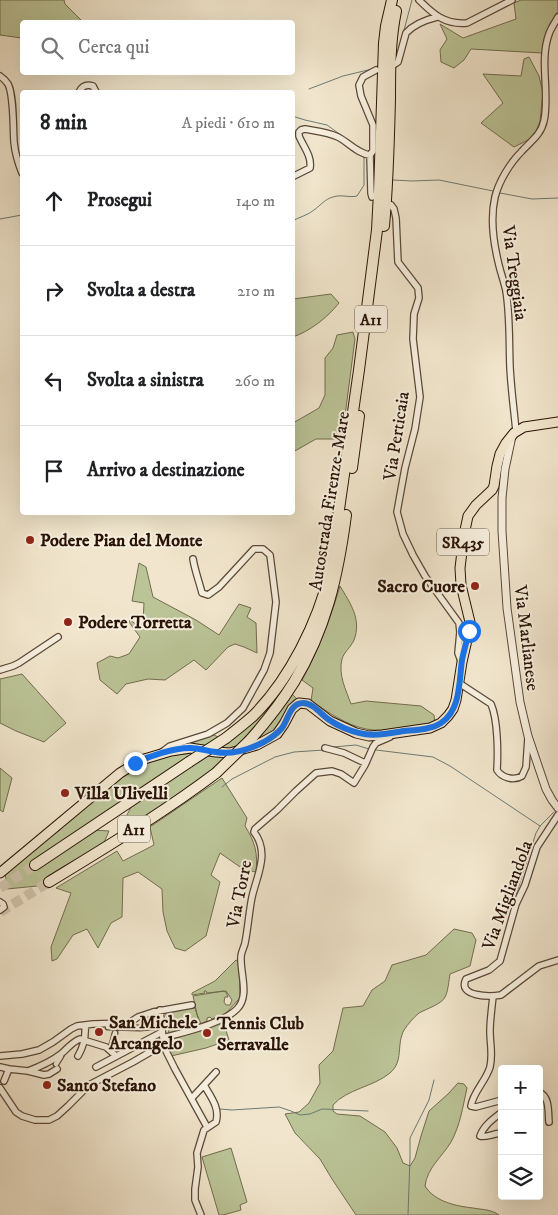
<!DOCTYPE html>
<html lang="it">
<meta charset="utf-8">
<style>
body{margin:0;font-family:"IM FELL DW Pica",serif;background:#f2f2f2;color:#202124}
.controls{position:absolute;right:15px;bottom:15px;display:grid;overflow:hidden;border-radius:5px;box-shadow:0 5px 20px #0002}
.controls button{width:45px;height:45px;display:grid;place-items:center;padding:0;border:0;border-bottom:1px solid #e0e0e0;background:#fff;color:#202124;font:25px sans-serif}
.stop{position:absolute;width:15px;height:15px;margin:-11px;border:4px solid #1a73e8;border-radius:50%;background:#fff}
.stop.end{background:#1a73e8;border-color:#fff;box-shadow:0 1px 5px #0008}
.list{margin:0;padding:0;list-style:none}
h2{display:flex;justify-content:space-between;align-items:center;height:65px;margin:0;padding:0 20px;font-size:21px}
h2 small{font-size:16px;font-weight:400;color:#757577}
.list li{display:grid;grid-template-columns:32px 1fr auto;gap:15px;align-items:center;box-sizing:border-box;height:90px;padding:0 20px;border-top:1px solid #e0e0e0}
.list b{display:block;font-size:19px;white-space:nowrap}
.list em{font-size:16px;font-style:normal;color:#757577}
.icon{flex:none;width:28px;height:28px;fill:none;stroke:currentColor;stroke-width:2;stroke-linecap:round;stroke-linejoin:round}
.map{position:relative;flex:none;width:558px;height:1215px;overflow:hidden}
.search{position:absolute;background:#fff;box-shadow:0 5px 20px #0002;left:20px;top:20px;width:275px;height:55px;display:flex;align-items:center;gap:12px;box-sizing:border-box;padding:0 18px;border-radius:5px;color:#757577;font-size:19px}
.panel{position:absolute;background:#fff;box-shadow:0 5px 20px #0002;left:20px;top:90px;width:275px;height:425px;border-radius:5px}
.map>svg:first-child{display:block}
</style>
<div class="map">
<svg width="558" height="1215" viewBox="0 0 558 1215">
<rect width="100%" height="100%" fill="#f1e6cd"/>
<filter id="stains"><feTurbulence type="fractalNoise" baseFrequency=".004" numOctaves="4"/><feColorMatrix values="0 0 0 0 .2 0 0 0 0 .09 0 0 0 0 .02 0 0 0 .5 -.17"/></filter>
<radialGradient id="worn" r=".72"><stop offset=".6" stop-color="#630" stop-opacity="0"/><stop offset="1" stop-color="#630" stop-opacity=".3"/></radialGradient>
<path fill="#bbc497" stroke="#726c4e" d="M0,0H64L65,4L83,22H22V38L0,35Z
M521,0H558V11L549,25L542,53L471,49L464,60L454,68L441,62L440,50L447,39L440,24L463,38L516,19L514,3Z
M529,57L539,76L543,93L540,121L534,137L514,147L481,123L503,103L483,74L521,76L524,59Z
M331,294L339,303C327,318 310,331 293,337V299Z
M353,332L355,339L342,439H316L293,452V423L319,408L325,395V358L333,348L337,335Z
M139,563L146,567L153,597L196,620L219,635L239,604L251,608L247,617L256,623L257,653L244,647L235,644L228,647L206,670L194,660L165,680L148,679L126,684L117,694L100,680L97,663L110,656L118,658L129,654L140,637L129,622L130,620L140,627L143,622L144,603L132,601Z
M340,586C350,603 362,619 354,640C351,647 344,652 342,659C338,675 346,690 351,704L366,701L421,706L434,715L435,723C415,726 385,733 366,729C346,725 328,712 311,701L313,688L302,680C319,649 330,620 340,586Z
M22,674L66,723L44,742L16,731L0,723V679Z
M287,679L291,681L243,744L258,739L273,721L292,694L297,699L293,701L276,731L258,742L231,750L181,744L214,735L226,741Z
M193,753L230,755L215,769L147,817L124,821L133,803L93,830L109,831L103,845L47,880L51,887L48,888L37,886L7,889L5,872L53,833L54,834L60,830L62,826L125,774L144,763L167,756Z
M0,768L12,778L3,812L0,810Z
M222,778L247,818L245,826C255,842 258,853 256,872L243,869L220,853L211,875L220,882L206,936L185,951L175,948L167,931L163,912L162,889L138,872L123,878L122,917L111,923L98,948L87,929L73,935L57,959L52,961L51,947L71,893L56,888L117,851L123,861L154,845L150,827Z
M454,929L472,933L476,940L470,966L450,974C449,980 448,992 445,997C442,1004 426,1009 419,1013C414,1017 408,1024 404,1030C396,1045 404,1061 390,1073C373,1087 347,1089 333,1105V1111L337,1114L360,1116L385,1132L397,1148L403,1163L410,1166L415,1158L421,1136L429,1111L448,1094L458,1083L464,1084L467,1088C463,1106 460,1126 451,1142C442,1157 427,1168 425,1186C435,1202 456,1206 473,1208C484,1210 490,1209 499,1215H356L332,1179L320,1159L295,1133L285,1114L299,1112L309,1103L320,1083L319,1065L333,1051L343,1008L363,1006L372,990L385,981L392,965L426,955Z
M236,960L238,961L239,964L240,997L239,999L225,1014L212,1019L210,1017L207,1018V1021L201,1024L197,1014L193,996L223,991L226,992L228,997H225L224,1002L226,1005H230L232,1000L226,991L207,993L206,991H204L205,993L192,995V993L215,981Z
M192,1007V1008H195L200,1025L169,1034L166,1014H162V1012Z
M223,1021L229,1040L206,1048L171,1056L167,1039Z
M231,1148L247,1202L240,1205L241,1210L223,1215H219L202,1157Z"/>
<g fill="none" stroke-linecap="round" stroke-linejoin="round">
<path stroke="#6d7a73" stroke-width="1" d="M403,34L412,0
M309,89L343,76L372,69
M292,116L305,120L327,125L356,146
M393,180L412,181L439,180L493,191
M500,193L532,199L558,198
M0,219L22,215
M292,221C300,217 308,215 314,210C321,205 325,199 333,197C341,194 349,198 357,196L364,185V157
M333,747L356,745L369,749
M376,750L433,757L450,766L540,826
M222,787L232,779L275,757L294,752L324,750
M514,901L536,833L540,826L554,812
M220,1109L232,1110L279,1107L291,1111L300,1115L310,1114L322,1109L368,1111
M408,1215L410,1157V1138L429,1100L434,1080"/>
<path stroke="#d3c6af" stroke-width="10" stroke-dasharray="10 5" stroke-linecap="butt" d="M0,888L35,865
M0,912L49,882"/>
<g stroke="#5b4838" stroke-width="7">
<path id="pedestrian" d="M108,1027L140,1028L161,1026
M110,1050L113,1041L115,1033
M56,1064L61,1056L60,1055"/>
</g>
<g stroke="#5b4838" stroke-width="8">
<path id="minor" d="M419,0C433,14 445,25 467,23L512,0
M395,64L398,62L406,33C414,24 425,20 437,17
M0,76C3,78 6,81 8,84C14,95 13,129 14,142C15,153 18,163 22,173
M79,92C82,86 86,84 93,86L96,92
M292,177L310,168C312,156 303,146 299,136V132L301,130L305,129C316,131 328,132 338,137C348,142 358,154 370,155
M372,197L371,193L370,155L373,151V125L361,96L359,85L363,77L376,70
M391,205L394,209L396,218L398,262L418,288L419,298L414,314L413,339L420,397L415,429L405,468L397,512L403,534L413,555L425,576L459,623L460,632L458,653L461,661
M516,431C514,410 511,388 510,367C509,342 510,315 506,291C504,281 500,271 498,261C493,240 490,219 495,197C499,181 510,163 522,151C531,141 541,135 544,121C550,93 539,61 549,34C551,28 555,23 558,17
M0,670L13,666L19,663L58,637
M459,683L491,704C498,720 498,753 497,770C502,778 514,781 522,776L526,767L528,738
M325,748L344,753L365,763
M162,752L170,746L208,734L227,723L243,708L264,670L270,653L276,602L270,555L263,549H254L219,587L208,595L202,593C199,581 195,571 193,559
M558,815L537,847L525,885L516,904L500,961L489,970L466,979C457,997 490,997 501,995L539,966L558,960
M0,902L3,904L4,907L0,910
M493,996C492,1007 490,1020 490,1031C490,1044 493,1054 490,1067C486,1081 473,1092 471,1106L476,1107L502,1100
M160,1010L163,1038L166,1051L175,1069L207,1127
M163,1038C184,1032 222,1024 237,1009C250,996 240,973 241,957C241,952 244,948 245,943C248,928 249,912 252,897C257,875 270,853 254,832L255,829L277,810L296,791L316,773L332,771L341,774L354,783L365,765L373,747L376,743L390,737
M0,1056L22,1054L39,1050L53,1042L71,1029L77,1026L93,1024L129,1023L138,1017L153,1012L192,1005
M78,1056C84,1046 86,1037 85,1025
M0,1067L9,1069L28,1071L44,1075L49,1074L57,1069
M96,1067L162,1032
M28,1071C39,1067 52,1061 61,1054C68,1048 72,1042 80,1039L106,1047L116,1056
M4,1081L9,1069
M204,1085L216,1072
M0,1088L16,1112L22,1116L35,1120H49L57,1116L68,1106L89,1085L133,1062L164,1044
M539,1092C550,1097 548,1112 549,1122
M192,1098L204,1085C211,1097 220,1108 216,1122L204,1130L197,1153L198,1167L195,1189V1200L201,1215
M502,1112C493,1119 484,1125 480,1136C485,1138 495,1133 502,1133"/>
</g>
<g stroke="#5b4838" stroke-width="9">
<path id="tertiary" d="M512,436L505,469L502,498V531L507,608L520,702L528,736L546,789L552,800L558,808"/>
</g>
<g stroke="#291306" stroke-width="11">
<path id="primary" d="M0,873L120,773L141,760L171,751L190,748L216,752L230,753L257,745L277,734L284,724L292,709L299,703L308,704L330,721L356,733L369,736L382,735L430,728L441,723L448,716L453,709L456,700L462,662L469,631L470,622L461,585L460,568L464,535L468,516L476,505L492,490L494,486L497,466L500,454L506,443L514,433L524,427L558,422"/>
</g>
<g stroke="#291306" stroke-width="12">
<path id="motorway" d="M384,226C388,183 389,141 390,99C390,69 390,40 396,11
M352,468L359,416
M226,738C235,731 244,724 253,716C290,679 318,622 330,572L359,370L377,230L379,192L384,43L386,26L392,0
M250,740C266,722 281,703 294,682C326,629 338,576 346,515
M35,865L189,762
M49,882C106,847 163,813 216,773"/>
</g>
<use href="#pedestrian" stroke="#f6efde" stroke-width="4.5"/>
<use href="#minor" stroke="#f6efde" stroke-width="5.5"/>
<use href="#tertiary" stroke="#f6efde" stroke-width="7"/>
<use href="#primary" stroke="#f1e6cd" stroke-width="9"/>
<use href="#motorway" stroke="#f1e6cd" stroke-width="10"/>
<g stroke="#291306" stroke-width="12" stroke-linecap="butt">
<path id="motorway-bridge" d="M189,762L226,738
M216,773L250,740"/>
</g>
<use href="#motorway-bridge" stroke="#f1e6cd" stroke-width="10"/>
</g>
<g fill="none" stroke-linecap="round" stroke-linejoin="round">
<path stroke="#1a73e8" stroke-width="6" d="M135,763C150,756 173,748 190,748C199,748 207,751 216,752C232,755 250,749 264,742C271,738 277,734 282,728C288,720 290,703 303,703C314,703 322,716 331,721C335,724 340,726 344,728C368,738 380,735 404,731C415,730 430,730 441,723C461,710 459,681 462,660C464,650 467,640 469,631"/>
</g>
<g fill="#8f2418" stroke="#f6efde" stroke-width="2">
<circle cx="30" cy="540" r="5"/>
<circle cx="475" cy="586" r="5"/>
<circle cx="68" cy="622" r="5"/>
<circle cx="65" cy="793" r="5"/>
<circle cx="99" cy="1032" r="5"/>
<circle cx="207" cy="1033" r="5"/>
<circle cx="47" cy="1085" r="5"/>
</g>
<g text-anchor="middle" stroke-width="4" stroke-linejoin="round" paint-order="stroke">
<g fill="#f6efde" stroke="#665547" stroke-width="1">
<rect x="355" y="305.5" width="32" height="27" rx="4"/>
<rect x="437" y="528.5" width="52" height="27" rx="4"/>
<rect x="118" y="815.5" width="32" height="27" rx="4"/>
</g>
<g font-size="16" font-weight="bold" fill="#291306">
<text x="371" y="325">A11</text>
<text x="463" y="548">SR435</text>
<text x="134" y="835">A11</text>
</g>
<g font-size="18" fill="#291306" stroke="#f6efde">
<text transform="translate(515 273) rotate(82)" y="6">Via Treggiaia</text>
<text transform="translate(396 436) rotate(-81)" y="6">Via Perticaia</text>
<text transform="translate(329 501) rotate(-81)" y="6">Autostrada Firenze-Mare</text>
<text transform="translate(527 638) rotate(83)" y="6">Via Marlianese</text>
<text transform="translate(239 894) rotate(-79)" y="6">Via Torre</text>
<text transform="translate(507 895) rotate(-70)" y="6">Via Migliandola</text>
</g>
<g font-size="18" font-weight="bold" fill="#291306" stroke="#f6efde" text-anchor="start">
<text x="40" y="546">Podere Pian del Monte</text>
<text x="465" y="592" text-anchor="end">Sacro Cuore</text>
<text x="78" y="628">Podere Torretta</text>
<text x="75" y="799">Villa Ulivelli</text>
<text x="109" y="1028">San Michele<tspan x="109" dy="21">Arcangelo</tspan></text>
<text x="217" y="1029">Tennis Club<tspan x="217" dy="21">Serravalle</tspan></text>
<text x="57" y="1091">Santo Stefano</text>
</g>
</g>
<rect width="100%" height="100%" filter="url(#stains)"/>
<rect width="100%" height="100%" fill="url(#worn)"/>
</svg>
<div class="controls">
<button>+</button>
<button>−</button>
<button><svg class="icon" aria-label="layers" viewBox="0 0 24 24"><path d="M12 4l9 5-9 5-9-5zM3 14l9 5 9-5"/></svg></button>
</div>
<div class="stop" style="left:469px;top:631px"></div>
<div class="stop end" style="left:135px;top:763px"></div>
<div class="search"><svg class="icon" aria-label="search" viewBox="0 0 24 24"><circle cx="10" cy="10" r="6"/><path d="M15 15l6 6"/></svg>Cerca qui</div>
<section class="panel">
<h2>8 min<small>A piedi · 610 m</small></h2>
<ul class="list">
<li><svg class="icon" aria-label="ahead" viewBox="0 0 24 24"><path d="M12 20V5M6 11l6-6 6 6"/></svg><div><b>Prosegui</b></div><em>140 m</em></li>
<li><svg class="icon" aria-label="right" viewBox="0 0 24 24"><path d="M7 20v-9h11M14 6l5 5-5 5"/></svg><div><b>Svolta a destra</b></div><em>210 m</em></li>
<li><svg class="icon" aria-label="left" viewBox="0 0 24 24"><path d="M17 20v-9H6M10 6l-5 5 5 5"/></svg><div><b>Svolta a sinistra</b></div><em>260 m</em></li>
<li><svg class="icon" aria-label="arrive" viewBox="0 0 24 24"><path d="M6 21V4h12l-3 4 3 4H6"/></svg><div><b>Arrivo a destinazione</b></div></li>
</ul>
</section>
</div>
